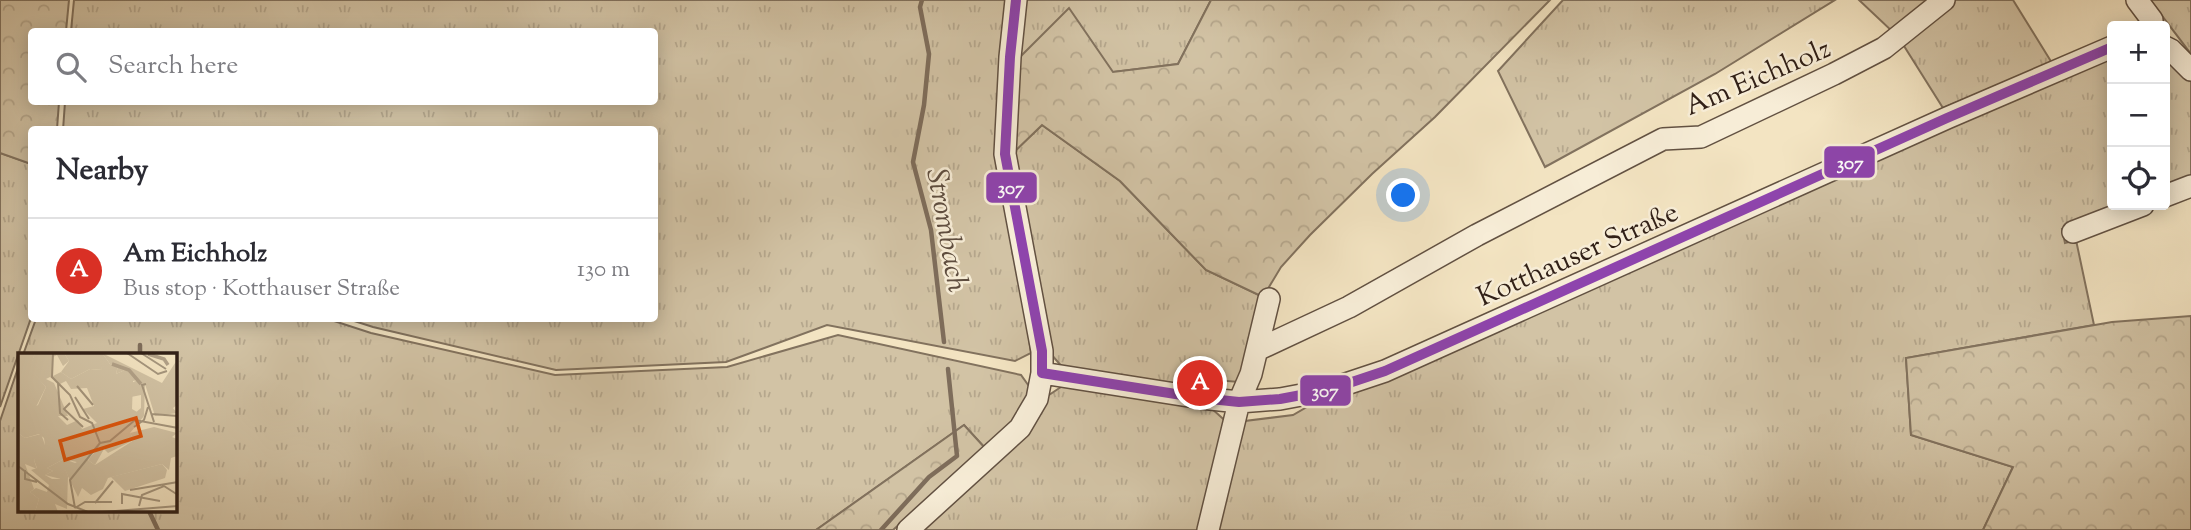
<!DOCTYPE html>
<meta charset="utf-8">
<style>
body{margin:0;font-family:"Sorts Mill Goudy",serif;background:#f2f2f3;color:#2b2b33}
.controls{position:absolute;right:21px;top:21px;display:grid;overflow:hidden;border-radius:7px;box-shadow:0 4px 18px #0003}
.controls button{width:63px;height:63px;display:grid;place-items:center;padding:0;border:0;border-bottom:2px solid #e1e1e2;background:#fff;color:#2b2b33;font:35px sans-serif}
.you{position:absolute;left:1404px;top:196px;width:24px;height:24px;margin:-18px;border:5px solid #fff;border-radius:50%;background:#1a73e8;box-shadow:0 0 0 10px #1a73e833}
.badge{display:grid;place-items:center;width:46px;height:46px;border-radius:50%;background:#d93025;color:#fff;font-size:23px;font-weight:700}
.pin{position:absolute;translate:-50% -50%;border:4px solid #fff;box-shadow:0 2px 7px #0006}
.list{margin:0;padding:0;list-style:none}
h2{display:flex;justify-content:space-between;align-items:center;height:91px;margin:0;padding:0 28px;font-size:30px}
h2 small{font-size:23px;font-weight:400;color:#7c7c81}
.list li{display:grid;grid-template-columns:46px 1fr auto;gap:21px;align-items:center;box-sizing:border-box;height:105px;padding:0 28px;border-top:2px solid #e1e1e2}
.list b{display:block;font-size:26px;white-space:nowrap}
.list p{margin:0;font-size:23px;white-space:nowrap;color:#7c7c81}
.list em{font-size:23px;font-style:normal;color:#7c7c81}
.icon{flex:none;width:38px;height:38px;fill:none;stroke:currentColor;stroke-width:2;stroke-linecap:round;stroke-linejoin:round}
.map{position:relative;flex:none;width:2191px;height:530px;overflow:hidden}
.search{position:absolute;background:#fff;box-shadow:0 4px 18px #0003;left:28px;top:28px;width:630px;height:77px;display:flex;align-items:center;gap:18px;box-sizing:border-box;padding:0 24px;border-radius:7px;color:#7c7c81;font-size:26px}
.panel{position:absolute;background:#fff;box-shadow:0 4px 18px #0003;left:28px;top:126px;width:630px;height:196px;border-radius:7px}
.map>svg:first-child{display:block}
</style>
<div class="map">
<svg width="2191" height="530" viewBox="0 0 2191 530">
<defs>
<pattern id="grass-tufts" width="24" height="20" patternUnits="userSpaceOnUse" patternTransform="scale(1.75)"><rect width="24" height="20" fill="#d2c3a5"/><path d="M3 7l-1-3M5 7V3M7 7l1-3M15 17l-1-3M17 17v-4M19 17l1-3" fill="none" stroke="#b5a78d"/></pattern>
<pattern id="forest-crowns" width="20" height="18" patternUnits="userSpaceOnUse" patternTransform="scale(1.75)"><rect width="20" height="18" fill="#d2c3a5"/><path d="M2 6a3 3 0 1 1 6 0M12 15a3 3 0 1 1 6 0" fill="none" stroke="#b5a78d"/></pattern>
</defs>
<rect width="100%" height="100%" fill="#f3e4c2"/>
<filter id="stains"><feTurbulence type="fractalNoise" baseFrequency=".00286" numOctaves="4"/><feColorMatrix values="0 0 0 0 .2 0 0 0 0 .09 0 0 0 0 .02 0 0 0 .5 -.17"/></filter>
<radialGradient id="worn" r=".72"><stop offset=".6" stop-color="#630" stop-opacity="0"/><stop offset="1" stop-color="#630" stop-opacity=".3"/></radialGradient>
<path fill="url(#grass-tufts)" stroke="#82725e" stroke-width="2" d="M74,0H1006L1000,52L999,154L1021,280L1031,353L1015,361L827,325L726,362L556,370L373,327L348,319L654,318V130H63L65,102H654V32L71,31Z
M1024,0H1211L1178,64L1113,72L1018,59Z
M1563,0H1835L1715,74L1545,167L1498,71Z
M1859,0H1936L1895,34Z
M1952,0H2013L2052,63L1943,108L1899,38Z
M2150,0H2191V54Z
M2112,54V205H2126L2062,229L2065,243L2076,240L2094,325L1906,358L1911,435L2013,467L1983,530H1216L1245,421L1293,415L1319,400Z
M2165,56L2191,81V180L2165,190Z
M1042,125L1120,181L1206,270L1263,297L1239,382L1190,378L1172,385L1064,369L1050,353L1012,154Z
M0,153L32,164L31,318L0,407Z
M36,319H328L371,333L555,375L727,367L838,335L1021,375L1031,389L1016,422L985,448L964,425L816,530H0V421L19,365V511H175V355H23Z
M1064,385L1211,408L1230,425L1202,530H917L1043,399Z"/>
<path fill="url(#forest-crowns)" stroke="#82725e" stroke-width="2" d="M0,0H69L66,31L32,32V102H59L57,129L32,130L31,164L0,153Z
M1211,0H1550L1435,117L1372,174L1310,235L1281,267L1263,297L1206,270L1120,181L1042,125L1012,154L1018,59L1069,8L1113,72L1178,64Z
M2191,316V530H1983L2013,467L1911,435L1906,358L2112,322Z
M964,425L985,448L893,530H816Z"/>
<g fill="none" stroke-linecap="round" stroke-linejoin="round">
<path stroke="#7e6d5b" stroke-width="4.5" d="M922,0L920,7L929,54L924,105L913,162L931,230L944,342
M140,355V345
M149,511L158,530
M881,530L929,477L957,456L948,369"/>
<g stroke="#625142" stroke-width="24">
<path id="minor" d="M2137,0L2152,20V26
M2165,47L2171,50L2191,70
M2165,196L2191,186
M2073,232L2143,205
M1257,350L1349,307L1477,235L1663,139L1701,137L1834,74L1884,48L1944,0
M1042,373L1201,398L1239,402L1280,399L1328,390L1385,371L1947,118L2112,47
M908,530L1020,428L1037,399L1042,373V351L1005,154L1010,57L1016,0
M1208,530L1239,402L1251,374L1269,299"/>
</g>
<use href="#minor" stroke="#f7edd7" stroke-width="21"/>
<g stroke="#f7edd7" stroke-width="16">
<path id="bus-1" d="M1016,0L1010,57L1005,154L1042,351V373
M1042,373L1201,398L1239,402L1280,399L1328,390L1385,371L1947,118L2112,47"/>
</g>
<use href="#bus-1" stroke="#8e44ad" stroke-width="10"/>
</g>
<g text-anchor="middle" stroke-width="5" stroke-linejoin="round" paint-order="stroke">
<g font-size="28" fill="#312017" stroke="#f7edd7">
<text transform="translate(1757 76) rotate(-23)" y="10">Am Eichholz</text>
<text transform="translate(1577 253) rotate(-24)" y="10">Kotthauser Straße</text>
</g>
<g font-size="30" font-style="italic" fill="#5e4d3f" stroke="#f7edd7">
<text transform="translate(948 230) rotate(80)" y="10">Strombach</text>
</g>
</g>
<g transform="translate(18 353)">
<rect width="159" height="159" fill="#f3e4c2"/>
<path d="M17,0H46L51,8L45,13L39,2L35,4V23L43,19L53,26L72,16L84,17L80,3L84,0L92,11L100,13L98,21L109,16L121,27L115,28L114,56L126,63L112,80L116,87L90,100L86,96L77,112L70,107L81,94L63,110L46,106L29,115L35,118L27,122L34,126H42L47,116L50,123L49,156L37,151L40,159H17L21,146L12,139L18,135L29,139L31,132L13,117L19,115L16,107L27,92L26,85L21,81L7,85L0,80V64L20,52L28,34L11,16ZM32,24L42,31L48,28L53,36L69,35L76,53L65,56L79,70L64,76L60,67L49,72L40,63H50L36,30L28,26ZM144,111L149,117L147,125L107,138L93,124Z" fill="#d2c3a5" fill-rule="evenodd"/>
<path d="M0,0H17L12,16L28,34L16,58L7,65L0,64ZM46,0H83L84,17L72,16L53,26L43,19L51,8ZM84,0L144,30L159,7V52L155,55L159,60L137,63L127,31L126,63L116,61L123,55V42L113,44L111,31L120,27L109,16L98,21L100,13L92,11ZM136,74L159,80L154,84L159,86V103L153,105L151,117L144,111L90,125L85,136L73,142L64,135L60,144L47,117L43,126L27,122L35,118L29,115L46,106L57,110L67,105L77,112L116,87L112,80ZM0,80L7,85L23,81L27,92L33,93L16,107L19,116L7,111L16,136L12,139L21,146L17,159H0Z" fill="#d2c3a5"/>
<path fill="none" stroke="#b1a188" stroke-width="3.5" d="M130,1L146,6L150,12M94,11L111,17L123,31"/>
<path fill="none" stroke="#a5967e" stroke-width="2" d="M35,0L34,24L52,42L62,64L74,70L82,90M109,0L140,21L149,18M123,0L148,16M40,30L42,60L50,67M128,31L124,32L136,69M59,33L75,52M57,44L71,66M52,50L46,56L65,74M134,61L160,63M116,74L126,67L130,54M82,90L92,88L117,67L160,75M0,113L50,151L70,159M7,117V126L19,129M112,137L160,129M77,150L95,128M104,151V141L142,148M121,153L124,142L146,133L160,142M57,155L52,127L82,90M57,155L67,149H94M85,159L160,153"/>
<path fill="#df560d" fill-opacity="0.15" stroke="#df560d" stroke-width="3.5" d="M118,65L123,83L47,107L42,88Z"/>
<rect width="159" height="159" fill="none" stroke="#312017" stroke-width="3.5"/>
</g>
<g stroke="#f7edd7" stroke-width="2.5">
<rect x="1823" y="145" width="53" height="34" rx="7" fill="#8e44ad"/>
<rect x="985" y="171" width="53" height="33" rx="7" fill="#8e44ad"/>
<rect x="1299" y="374" width="53" height="33" rx="7" fill="#8e44ad"/>
</g>
<g font-size="19" text-anchor="middle" font-weight="bold" fill="#fff">
<text x="1850" y="169">307</text>
<text x="1011" y="194">307</text>
<text x="1325" y="397">307</text>
</g>
<rect width="100%" height="100%" filter="url(#stains)"/>
<rect width="100%" height="100%" fill="url(#worn)"/>
</svg>
<div class="controls">
<button>+</button>
<button>−</button>
<button><svg class="icon" aria-label="locate" viewBox="0 0 24 24"><circle cx="12" cy="12" r="6"/><path d="M12 2v4M12 18v4M2 12h4M18 12h4"/></svg></button>
</div>
<div class="you"></div>
<div class="pin badge" style="left:1200px;top:383px">A</div>
<div class="search"><svg class="icon" aria-label="search" viewBox="0 0 24 24"><circle cx="10" cy="10" r="6"/><path d="M15 15l6 6"/></svg>Search here</div>
<section class="panel">
<h2>Nearby<small></small></h2>
<ul class="list">
<li><span class="badge">A</span><div><b>Am Eichholz</b><p>Bus stop · Kotthauser Straße</p></div><em>130 m</em></li>
</ul>
</section>
</div>
